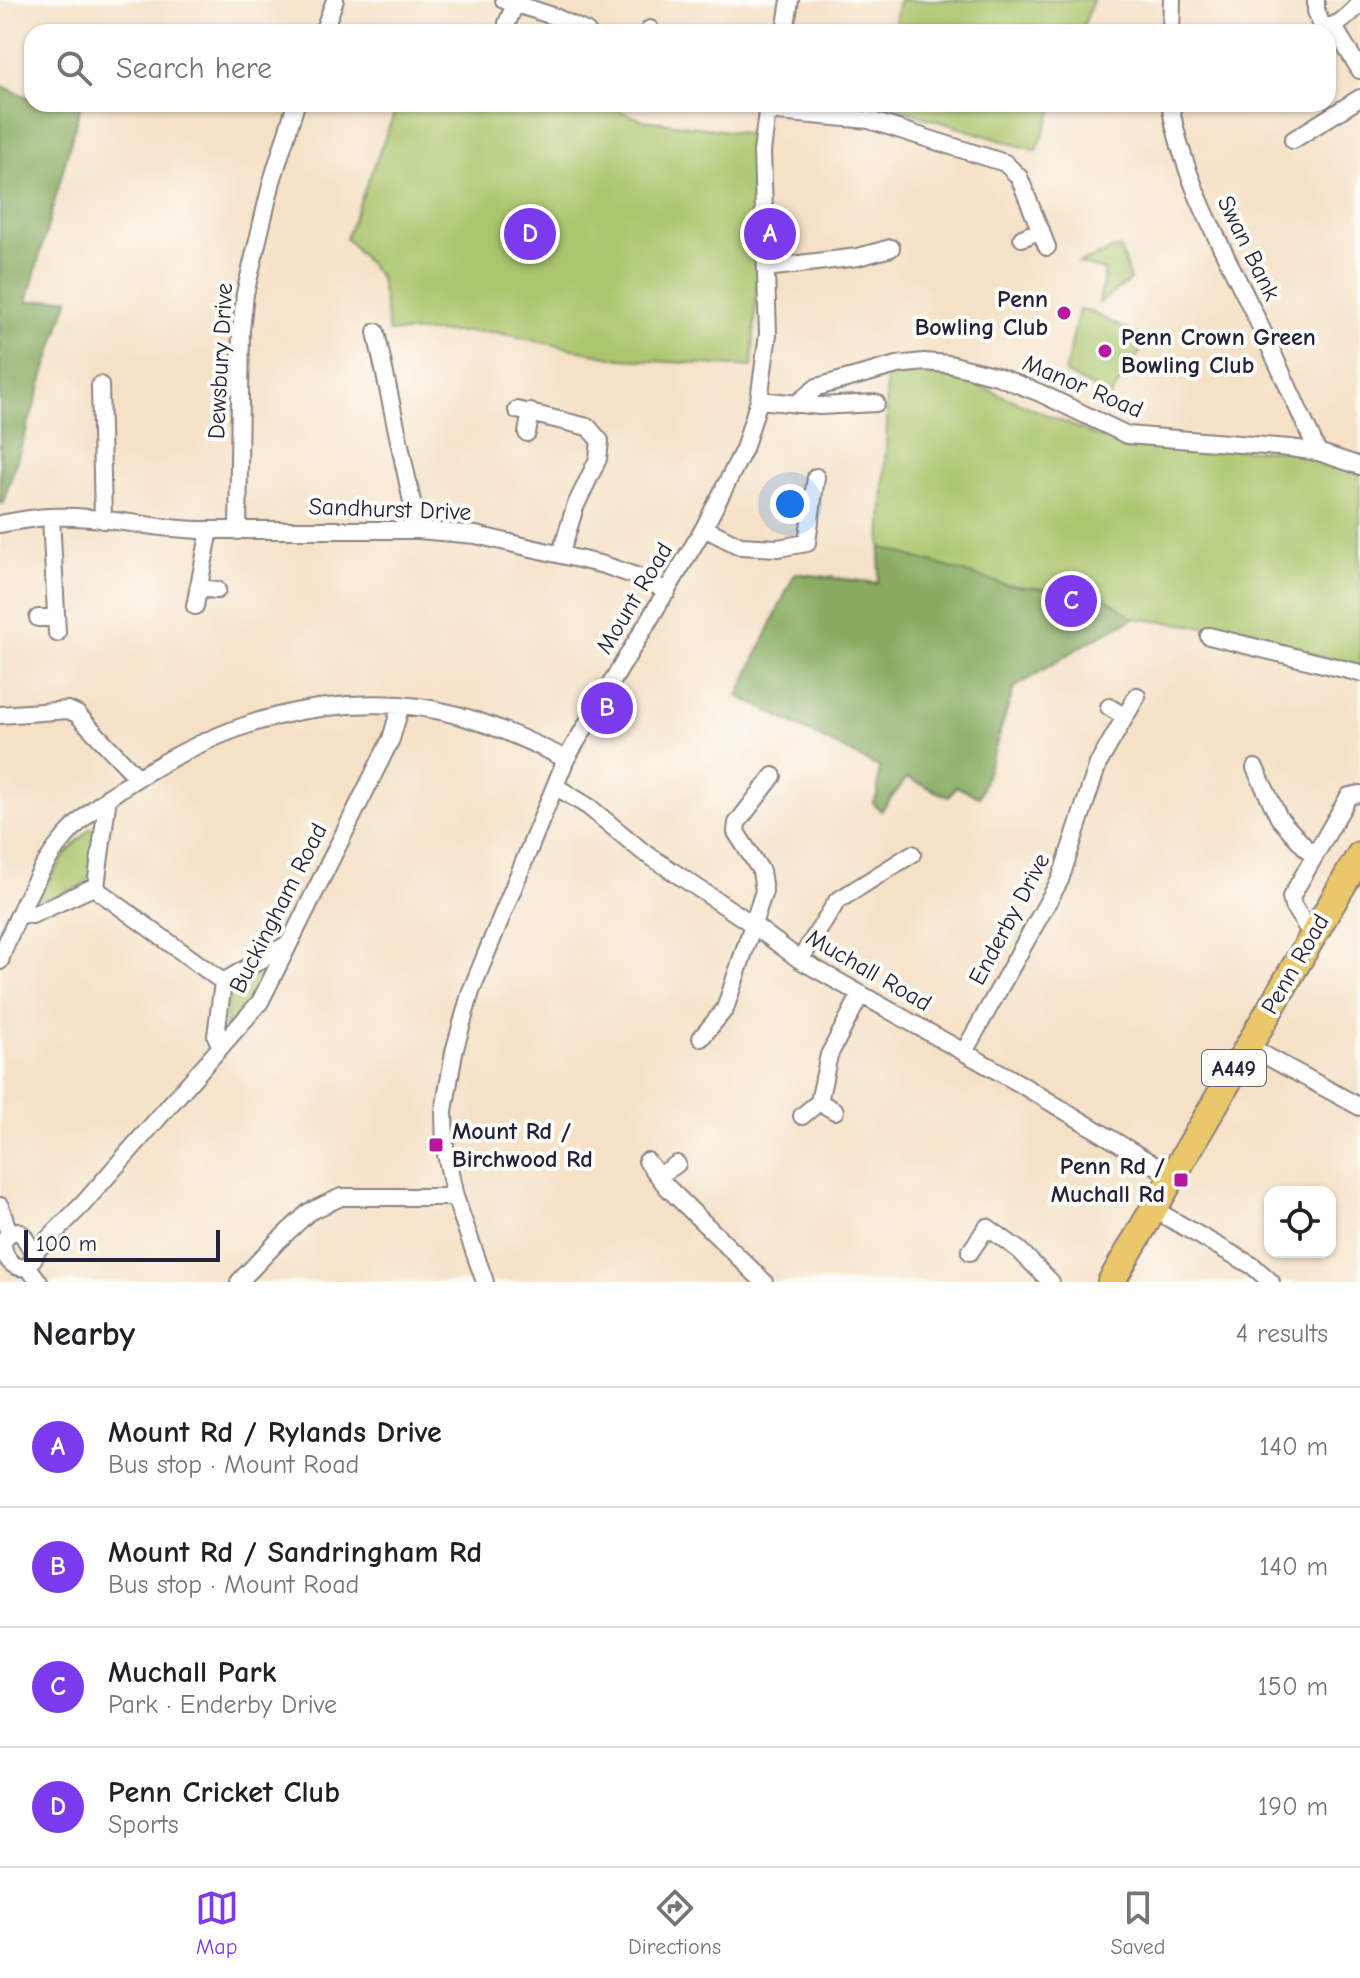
<!DOCTYPE html>
<meta charset="utf-8">
<style>
body{margin:0;font-family:"Comic Neue",sans-serif;background:#f6f6f6;color:#202124}
.controls{position:absolute;right:24px;bottom:24px;display:grid;overflow:hidden;border-radius:16px;box-shadow:0 2px 6px #0004}
.controls button{width:72px;height:72px;display:grid;place-items:center;padding:0;border:0;border-bottom:2px solid #e0e0e0;background:#fff;color:#202124;font:40px sans-serif}
.scale{position:absolute;left:24px;bottom:20px;width:196px;box-sizing:border-box;padding-left:8px;border:4px solid #22223b;border-top:0;font-size:22px;line-height:28px;white-space:nowrap;color:#22223b;-webkit-text-stroke:6px #fdfcf7;paint-order:stroke}
.you{position:absolute;left:790px;top:504px;width:28px;height:28px;margin:-20px;border:6px solid #fff;border-radius:50%;background:#1a73e8;box-shadow:0 0 0 12px #1a73e833}
.badge{display:grid;place-items:center;width:52px;height:52px;border-radius:50%;background:#7c3aed;color:#fff;font-size:26px;font-weight:700}
.pin{position:absolute;translate:-50% -50%;border:4px solid #fff;box-shadow:0 2px 8px #0006}
.list{margin:0;padding:0;list-style:none}
h2{display:flex;justify-content:space-between;align-items:center;height:104px;margin:0;padding:0 32px;font-size:34px}
h2 small{font-size:26px;font-weight:400;color:#757577}
.list li{display:grid;grid-template-columns:52px 1fr auto;gap:24px;align-items:center;box-sizing:border-box;height:120px;padding:0 32px;border-top:2px solid #e0e0e0}
.list b{display:block;font-size:30px;white-space:nowrap}
.list p{margin:0;font-size:26px;white-space:nowrap;color:#757577}
.list em{font-size:26px;font-style:normal;color:#757577}
.icon{flex:none;width:44px;height:44px;fill:none;stroke:currentColor;stroke-width:2;stroke-linecap:round;stroke-linejoin:round}
.map{position:relative;flex:none;width:1360px;height:1282px;overflow:hidden}
.search{position:absolute;background:#fff;box-shadow:0 2px 6px #0004;left:24px;right:24px;top:24px;height:88px;display:flex;align-items:center;gap:20px;box-sizing:border-box;padding:0 28px;border-radius:24px;color:#757577;font-size:30px}
.sheet{height:584px;background:#fff}
nav{display:flex;justify-content:space-around;align-items:center;box-sizing:border-box;height:112px;border-top:2px solid #e0e0e0;background:#fff;font-size:22px;color:#757577}
nav a{display:grid;justify-items:center;gap:4px}
nav .on{color:#7c3aed}
.map>svg:first-child{display:block}
</style>
<div class="map">
<svg width="1360" height="1282" viewBox="0 0 1360 1282">
<rect width="100%" height="100%" fill="#fdfcf7"/>
<filter id="ink" filterUnits="userSpaceOnUse"><feTurbulence type="fractalNoise" baseFrequency=".0125" numOctaves="2"/><feDisplacementMap in="SourceGraphic" scale="16" xChannelSelector="R" yChannelSelector="G"/><feConvolveMatrix kernelMatrix="1 2 1 2 8 2 1 2 1" color-interpolation-filters="sRGB"/></filter>
<filter id="wash" filterUnits="userSpaceOnUse"><feTurbulence type="fractalNoise" baseFrequency=".006" numOctaves="4" result="noise"/><feDisplacementMap in="SourceGraphic" scale="32" xChannelSelector="R" yChannelSelector="G"/><feGaussianBlur stdDeviation="1.8" result="paint"/><feColorMatrix in="noise" values="0 0 0 0 0 0 0 0 0 0 0 0 0 0 0 0 0 1.4 0 .05"/><feComposite in="paint" operator="in"/></filter>
<g filter="url(#wash)">
<rect width="100%" height="100%" fill="#f5e1c6"/>
<path fill="#abc66d" stroke="#667454" stroke-width="2" d="M899,0H1093L1081,32H893Z
M398,104H600L643,120L751,134L758,265L752,367L621,359L494,332H389L380,277L346,238Z
M881,104H1055L1037,151Z
M1120,247L1130,280L1099,303L1105,271L1079,263Z
M1079,309L1089,311L1148,340L1110,397L1065,373Z
M923,373L942,376L987,389L1101,438L1187,444L1188,448L1289,451L1360,473V666L1199,626L1134,618L1090,641L1014,688L979,797L956,786L949,797L907,778L881,811L873,803L878,794L879,767L738,696L795,573L879,583L887,427L886,378Z
M90,828L98,829L92,873L83,885L38,905L36,899L66,854Z
M258,968L265,972V977L246,1011L229,1029L225,1028L229,988Z"/>
<path fill="#88ab60" stroke="#55664e" stroke-width="2" d="M0,85L32,99V104H81L27,302L69,298L3,503L0,504Z
M881,547L1006,585L1100,594L1134,618L1090,641L1014,688L979,797L956,786L949,797L907,778L881,811L873,803L878,794L879,767L738,696L795,573L878,584Z"/>
</g>
<g filter="url(#ink)">
<g fill="none" stroke-linecap="round" stroke-linejoin="round">
<g stroke="#8c8280" stroke-width="20">
<path id="minor" d="M504,0L553,16L587,32
M1316,0V11L1322,26C1338,29 1349,14 1360,4
M507,23L515,4
M1334,27L1360,70
M323,32L335,0
M649,32L650,29
M785,32L790,0
M1171,32L1172,0
M1170,104C1183,180 1221,245 1254,313C1276,359 1296,405 1318,452
M766,111L869,120L1005,163L1019,177L1047,247
M1293,140L1360,98
M1022,238L1041,230
M766,268L858,257L891,248
M376,332L418,530
M100,385L103,520
M759,400L820,406L876,403
M796,404L817,387L897,365L924,362L949,364L997,376L1040,393L1127,435L1290,448L1318,452L1360,466
M517,410L588,427L600,441L598,459L575,507L561,553
M527,433L531,412
M51,517L57,633
M0,524C16,521 33,518 49,517C103,514 156,531 210,530
M704,528L740,546L778,548L807,543L816,477
M238,531L241,330L245,294L272,181L296,104
M198,588L217,590
M195,606L210,530H418L476,535L604,565L647,580L667,592
M38,618H56
M1209,636L1360,673
M1109,707L1124,716
M0,715L68,710L77,714L137,777
M1255,768L1279,818L1314,857
M555,786L589,807L642,851L752,924L800,960L1017,1082L1171,1175
M96,886L100,892L223,982
M20,912L32,915L96,886L108,797
M1312,935L1293,906L1291,897L1349,796L1360,794
M800,960L837,901L912,854
M0,961C4,947 10,934 16,921C27,896 40,869 57,847C83,813 118,788 156,767C234,722 308,700 399,705C459,709 513,733 566,759
M701,1038L725,1009L764,891L761,871L736,832L737,823L773,776
M1248,1046L1360,1107
M221,1047L216,1036L223,982L288,944
M964,1052L1060,880L1098,764L1137,696
M819,1102L829,1055L861,994
M802,1116L819,1102L835,1111
M647,1161L667,1187L764,1282
M659,1176L677,1164
M0,1206L9,1233
M1153,1209L1253,1266L1271,1282
M9,1233L17,1231L23,1235L35,1256L28,1267
M9,1233L3,1242C3,1257 12,1270 28,1267
M970,1252L987,1227L1019,1250L1051,1282
M34,1253L83,1204L260,1002L391,739L401,705
M28,1267L39,1282
M239,1282L278,1241L309,1212L341,1197H455
M485,1282L455,1197L445,1149L444,1111L454,1052L471,991L566,759L704,528L744,449L759,400L768,334L762,152L768,104"/>
</g>
<g stroke="#8c8280" stroke-width="30">
<path id="trunk" d="M1111,1282L1360,855"/>
</g>
<use href="#minor" stroke="#fff" stroke-width="16"/>
<use href="#trunk" stroke="#eac769" stroke-width="26"/>
</g>
</g>
<g fill="#b5179e" stroke="#fdfcf7" stroke-width="3">
<circle cx="1064" cy="313" r="8"/>
<circle cx="1105" cy="351" r="8"/>
<rect x="428" y="1137" width="16" height="16" rx="4"/>
<rect x="1173" y="1172" width="16" height="16" rx="4"/>
</g>
<g text-anchor="middle" stroke-width="8" stroke-linejoin="round" paint-order="stroke">
<rect fill="#fdfcf7" stroke="#646373" stroke-width="2" x="1202" y="1050" width="64" height="36" rx="6"/>
<g font-size="22" font-weight="bold" fill="#22223b">
<text x="1234" y="1076">A449</text>
</g>
<g font-size="24" fill="#22223b" stroke="#fdfcf7">
<text transform="translate(1249 248) rotate(64)" y="8">Swan Bank</text>
<text transform="translate(220 361) rotate(-87)" y="8">Dewsbury Drive</text>
<text transform="translate(1083 386) rotate(23)" y="8">Manor Road</text>
<text transform="translate(390 509) rotate(2)" y="8">Sandhurst Drive</text>
<text transform="translate(634 598) rotate(-59)" y="8">Mount Road</text>
<text transform="translate(278 908) rotate(-63)" y="8">Buckingham Road</text>
<text transform="translate(1009 919) rotate(-62)" y="8">Enderby Drive</text>
<text transform="translate(1295 964) rotate(-60)" y="8">Penn Road</text>
<text transform="translate(869 970) rotate(30)" y="8">Muchall Road</text>
</g>
<g font-size="24" font-weight="bold" fill="#22223b" stroke="#fdfcf7" text-anchor="end">
<text x="1048" y="307">Penn<tspan x="1048" dy="28">Bowling Club</tspan></text>
<text x="1121" y="345" text-anchor="start">Penn Crown Green<tspan x="1121" dy="28">Bowling Club</tspan></text>
<text x="452" y="1139" text-anchor="start">Mount Rd /<tspan x="452" dy="28">Birchwood Rd</tspan></text>
<text x="1165" y="1174">Penn Rd /<tspan x="1165" dy="28">Muchall Rd</tspan></text>
</g>
</g>
</svg>
<div class="controls">
<button><svg class="icon" aria-label="locate" viewBox="0 0 24 24"><circle cx="12" cy="12" r="6"/><path d="M12 2v4M12 18v4M2 12h4M18 12h4"/></svg></button>
</div>
<div class="scale">100 m</div>
<div class="you"></div>
<div class="pin badge" style="left:770px;top:234px">A</div>
<div class="pin badge" style="left:607px;top:708px">B</div>
<div class="pin badge" style="left:1071px;top:601px">C</div>
<div class="pin badge" style="left:530px;top:234px">D</div>
<div class="search"><svg class="icon" aria-label="search" viewBox="0 0 24 24"><circle cx="10" cy="10" r="6"/><path d="M15 15l6 6"/></svg>Search here</div>
</div>
<section class="sheet">
<h2>Nearby<small>4 results</small></h2>
<ul class="list">
<li><span class="badge">A</span><div><b>Mount Rd / Rylands Drive</b><p>Bus stop · Mount Road</p></div><em>140 m</em></li>
<li><span class="badge">B</span><div><b>Mount Rd / Sandringham Rd</b><p>Bus stop · Mount Road</p></div><em>140 m</em></li>
<li><span class="badge">C</span><div><b>Muchall Park</b><p>Park · Enderby Drive</p></div><em>150 m</em></li>
<li><span class="badge">D</span><div><b>Penn Cricket Club</b><p>Sports</p></div><em>190 m</em></li>
</ul>
</section>
<nav>
<a class="on"><svg class="icon" aria-label="map" viewBox="0 0 24 24"><path d="M3 6l6-2 6 2 6-2v14l-6 2-6-2-6 2zM9 4v14M15 6v14"/></svg>Map</a>
<a><svg class="icon" aria-label="directions" viewBox="0 0 24 24"><path d="M12 3l9 9-9 9-9-9zM9 14v-3h6M13 9l2 2-2 2"/></svg>Directions</a>
<a><svg class="icon" aria-label="saved" viewBox="0 0 24 24"><path d="M7 4h10v16l-5-4-5 4z"/></svg>Saved</a>
</nav>
